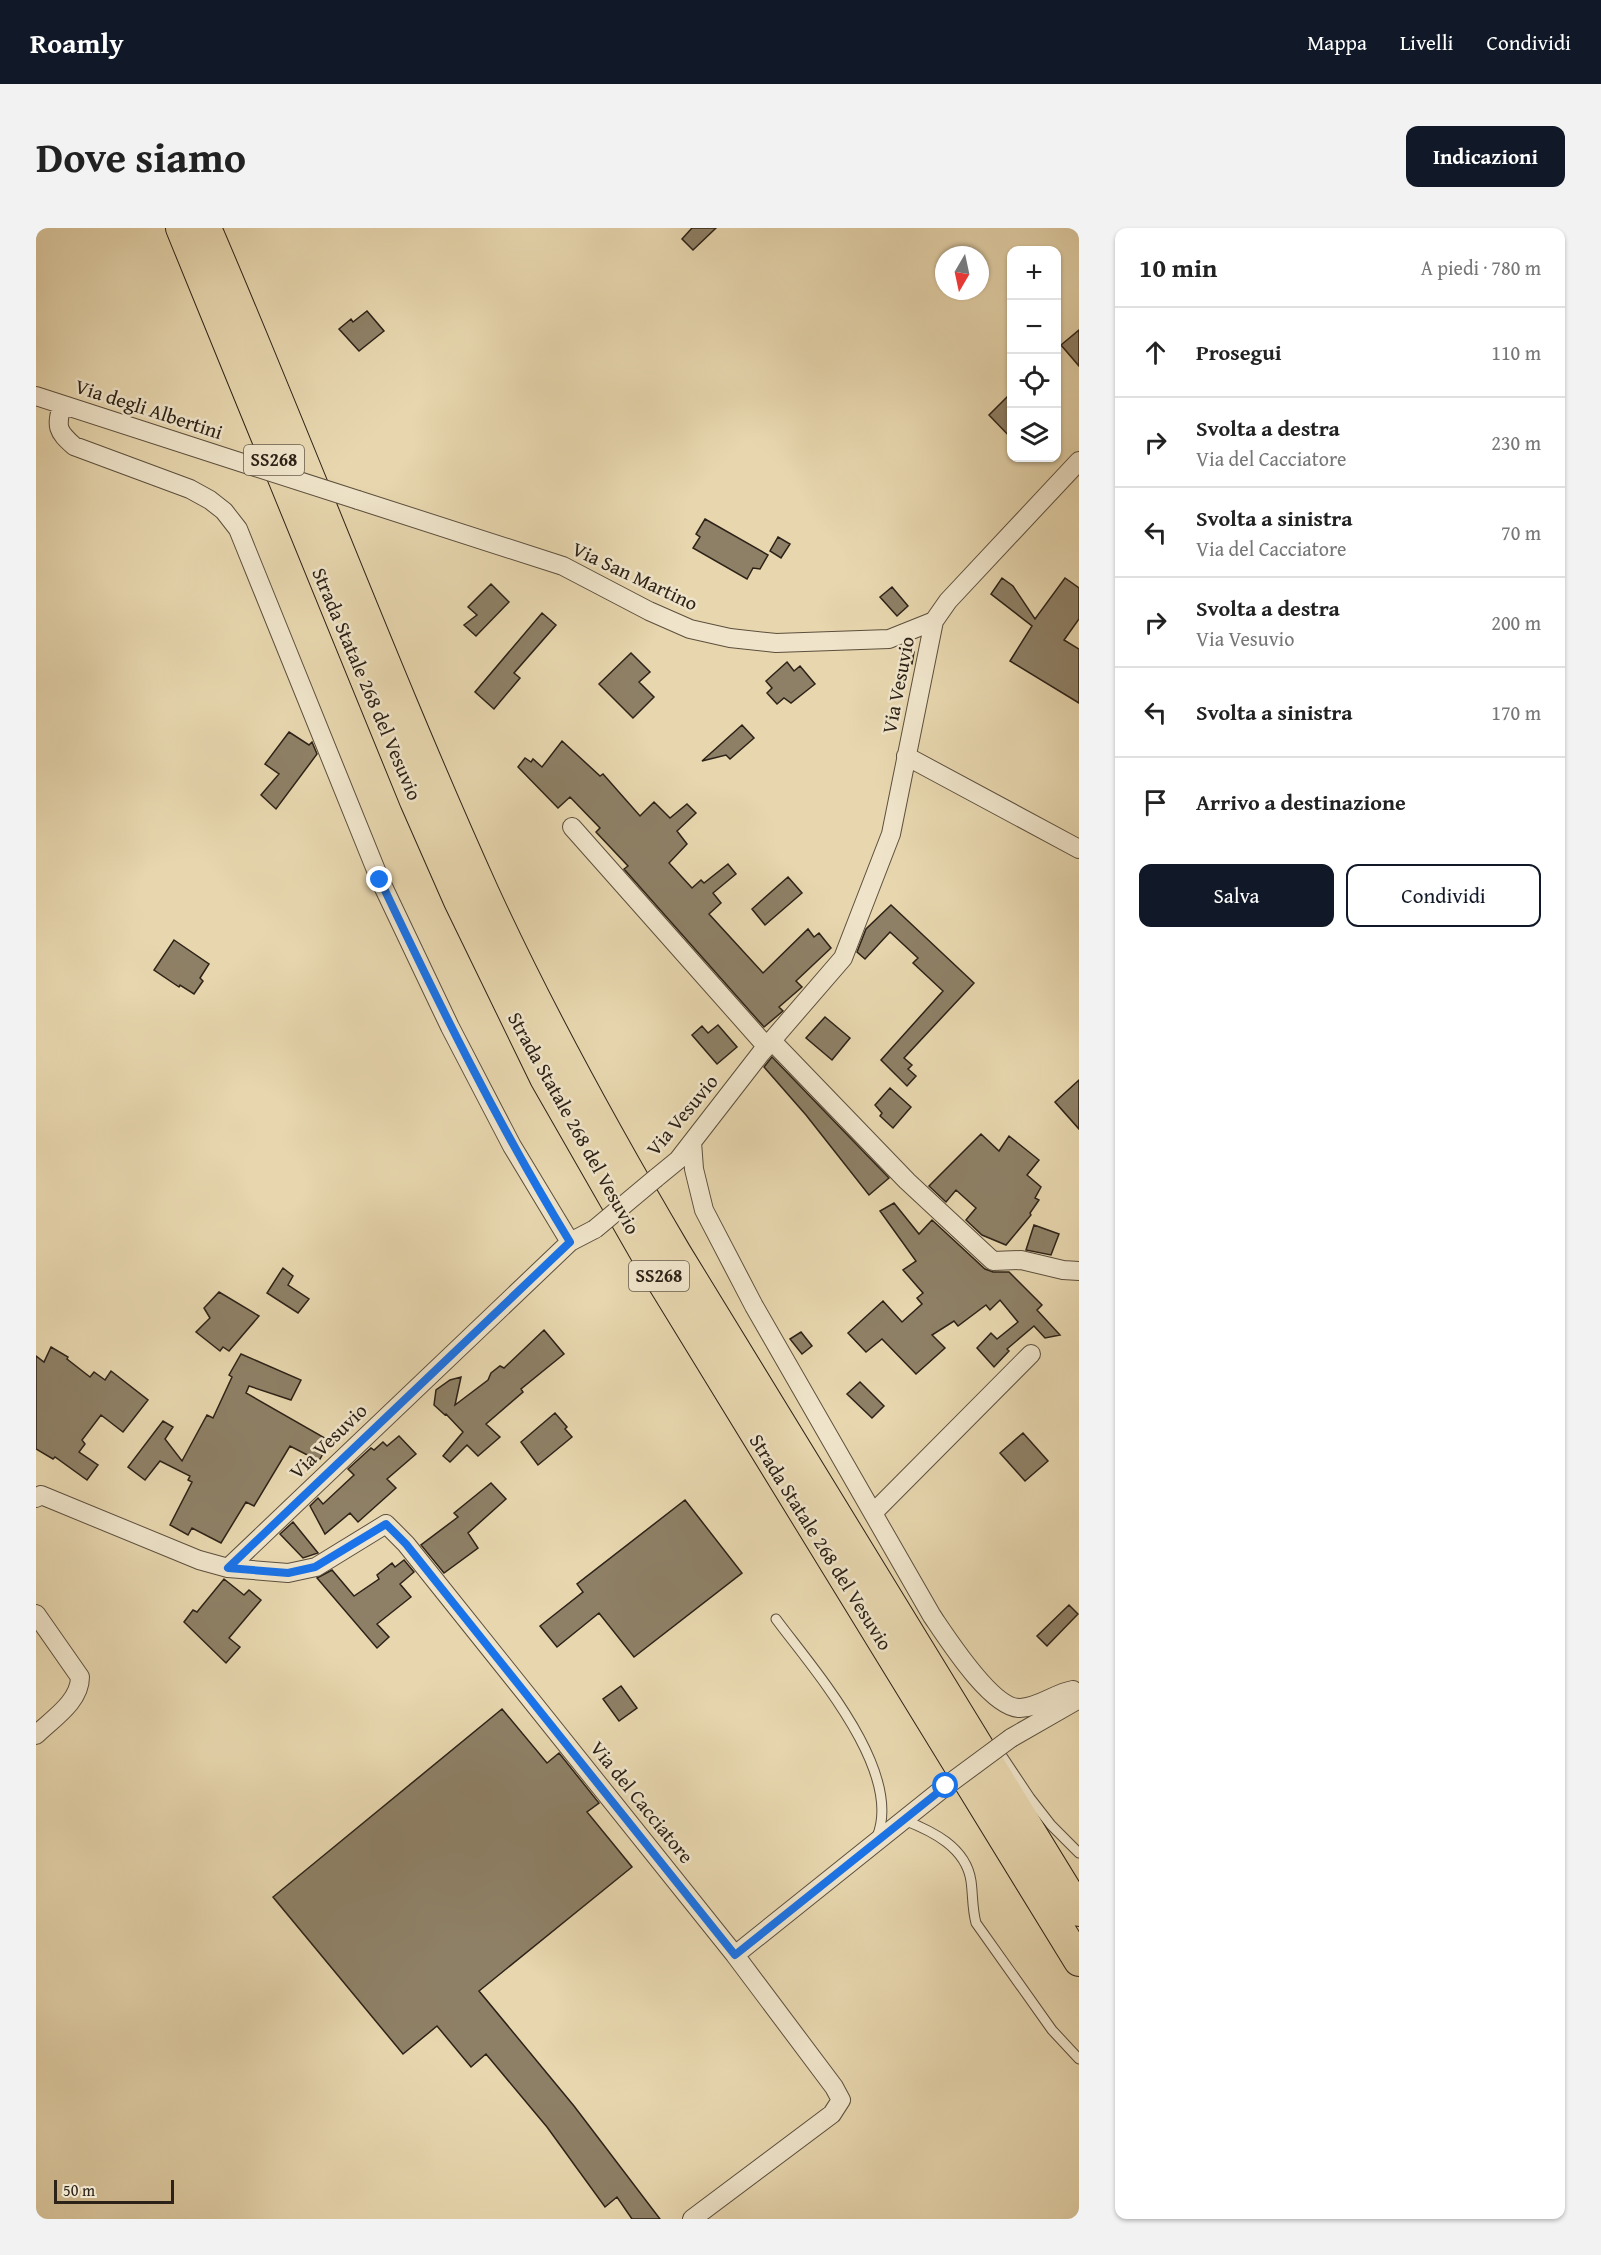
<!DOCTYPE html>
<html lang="it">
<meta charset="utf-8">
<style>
body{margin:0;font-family:"Gentium Book Plus",serif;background:#f2f2f2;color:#222}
.controls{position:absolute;right:18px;top:18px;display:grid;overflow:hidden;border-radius:12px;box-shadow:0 2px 4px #0004}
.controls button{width:54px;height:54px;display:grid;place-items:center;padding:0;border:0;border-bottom:2px solid #e0e0e0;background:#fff;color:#222;font:30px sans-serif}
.compass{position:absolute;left:899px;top:18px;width:54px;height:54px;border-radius:50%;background:#fff;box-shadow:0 2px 4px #0004;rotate:189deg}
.scale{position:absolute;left:18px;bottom:15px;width:120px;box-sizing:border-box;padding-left:6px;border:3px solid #2d2217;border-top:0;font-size:16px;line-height:21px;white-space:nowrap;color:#2d2217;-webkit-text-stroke:4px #efe4ca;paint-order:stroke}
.stop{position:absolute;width:18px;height:18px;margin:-14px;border:4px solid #1a73e8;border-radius:50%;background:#fff}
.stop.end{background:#1a73e8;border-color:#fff;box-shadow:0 2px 6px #0008}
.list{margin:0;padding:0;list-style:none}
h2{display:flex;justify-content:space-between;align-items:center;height:78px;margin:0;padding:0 24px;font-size:26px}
h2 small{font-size:20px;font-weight:400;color:#767676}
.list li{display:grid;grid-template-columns:39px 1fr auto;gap:18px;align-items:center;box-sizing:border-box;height:90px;padding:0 24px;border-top:2px solid #e0e0e0}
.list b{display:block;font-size:22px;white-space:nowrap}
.list p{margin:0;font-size:20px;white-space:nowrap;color:#767676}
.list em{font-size:20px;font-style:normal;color:#767676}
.actions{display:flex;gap:12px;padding:18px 24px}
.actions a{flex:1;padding:14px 0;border:2px solid #111827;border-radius:12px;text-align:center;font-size:21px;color:#111827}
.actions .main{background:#111827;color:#fff}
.icon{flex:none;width:33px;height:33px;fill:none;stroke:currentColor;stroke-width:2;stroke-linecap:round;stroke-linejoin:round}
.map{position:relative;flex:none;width:1043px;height:1991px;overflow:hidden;border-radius:12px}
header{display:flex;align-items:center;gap:36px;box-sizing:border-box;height:84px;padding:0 30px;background:#111827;color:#fff}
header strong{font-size:28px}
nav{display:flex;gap:33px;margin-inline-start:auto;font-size:21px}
.intro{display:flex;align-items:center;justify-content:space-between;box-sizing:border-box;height:144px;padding:0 36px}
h1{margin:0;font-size:42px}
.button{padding:15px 27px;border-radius:12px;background:#111827;color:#fff;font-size:21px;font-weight:700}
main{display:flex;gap:36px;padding:0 36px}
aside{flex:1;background:#fff;border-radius:12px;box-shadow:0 2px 4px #0004}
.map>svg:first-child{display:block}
</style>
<header>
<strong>Roamly</strong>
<nav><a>Mappa</a><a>Livelli</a><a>Condividi</a></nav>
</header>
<div class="intro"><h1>Dove siamo</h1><a class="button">Indicazioni</a></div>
<main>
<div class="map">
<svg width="1043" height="1991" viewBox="0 0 1043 1991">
<rect width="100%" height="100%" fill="#e7d6ae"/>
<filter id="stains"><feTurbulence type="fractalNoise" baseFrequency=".00333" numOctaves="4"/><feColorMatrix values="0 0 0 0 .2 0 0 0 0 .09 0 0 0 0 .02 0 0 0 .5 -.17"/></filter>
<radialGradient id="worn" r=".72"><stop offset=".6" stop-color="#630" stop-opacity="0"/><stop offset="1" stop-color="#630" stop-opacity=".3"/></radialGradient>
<path fill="#8e8066" stroke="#2d2217" stroke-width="1.5" d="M656,0H680L657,22L646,11Z
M331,83L348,103L323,123L303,101L315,91L317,94Z
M1043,102V138L1025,117Z
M975,165V210L953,187Z
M669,291L732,327L724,341L717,340L711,351L657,320L664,309L660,306Z
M742,309L754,316L745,330L734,323Z
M966,350L977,358L999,391L1029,350L1043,360V391L1028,412L1043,421V475L974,433L996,398L955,366Z
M455,356L473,374L440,408L428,397L441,387L432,379Z
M856,359L872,378L861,388L844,369Z
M506,385L520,397L478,445L484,450L458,481L439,464Z
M865,422L878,424L876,436L863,434Z
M595,425L614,444L603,454L618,469L597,490L563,456Z
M751,434L758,443L764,438L779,456L755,475L748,470L741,476L731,465L736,460L730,453Z
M706,497L718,510L694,531L690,527L666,533Z
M253,504L273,517L276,514L281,526L240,581L225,567L243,546L229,536Z
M526,513L564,548L567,546L604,588L618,574L634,590L651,576L660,585L641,603L651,616L633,635L656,660L665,652L668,655L692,636L700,646L677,665L685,675L673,686L727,745L772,701L778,709L783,705L795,720L760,753L766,759L743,779L747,783L728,799L588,641L592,638L560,604L564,600L534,569L522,580L482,539L489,530L495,534L497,531L506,539Z
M752,649L766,665L729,697L716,681Z
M855,677L938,755L868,830L876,837L872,841L880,848L871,858L845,832L907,763L877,735L882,730L854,704L829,731L821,724L830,701Z
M138,712L173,736L164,750L167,753L158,766L144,757L143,759L118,742Z
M789,789L814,810L796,832L770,810Z
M682,797L701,819L681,836L656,807L666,798L672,805Z
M736,829L853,950L833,967L770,887L728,839Z
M1043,852V901L1019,874Z
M854,860L875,879L857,900L844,888L846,885L839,877Z
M945,906L963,923L973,908L1003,932L991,947L1005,959L999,970L1003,972L994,985L995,987L970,1017L946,1007L930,992L940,980L920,962L910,974L893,958Z
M858,975L883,1006L896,992L949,1041L957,1044H973L1006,1077L1001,1082L1024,1107L1009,1110L998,1098L971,1121L973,1123L958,1139L941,1120L955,1105L961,1111L982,1094L964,1072L954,1082L950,1077L922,1098L918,1093L896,1107L909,1120L880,1146L846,1111L830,1124L812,1105L847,1073L866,1094L886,1076L881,1070L887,1065L867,1042L880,1033L844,983Z
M998,997L1023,1006L1015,1027L990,1022Z
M247,1040L257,1048L252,1057L273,1071L262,1085L231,1065Z
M183,1064L223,1088L193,1123L187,1119L184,1123L160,1104L174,1090L168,1080Z
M508,1102L528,1126L485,1161L487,1164L450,1196L464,1209L442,1228L431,1217L414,1234L407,1228L427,1204L410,1186L409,1187L398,1177L400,1162L414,1152L425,1149L419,1177L452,1152L455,1145L464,1138L468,1140Z
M765,1104L776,1118L766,1126L754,1111Z
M15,1119L32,1129L31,1131L54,1149L58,1144L69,1152L75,1143L112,1172L87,1204L65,1187L46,1212L49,1216L43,1224L62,1237L51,1252L19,1229L17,1231L0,1221V1128L8,1134Z
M205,1126L265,1152L255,1172L213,1158L210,1165L294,1213L284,1231H279L254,1218L218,1278L210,1274L185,1315L156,1300L152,1307L134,1297L156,1254L152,1252L154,1248L124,1233L109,1252L92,1239L127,1193L137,1199L129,1211L146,1233L171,1187L177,1190L196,1149L193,1147Z
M824,1154L848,1178L836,1190L811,1166Z
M519,1185L531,1199L529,1201L536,1209L502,1237L485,1214Z
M987,1205L1012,1233L989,1253L964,1225Z
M363,1208L380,1226L351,1251L360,1260L322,1294L314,1285L289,1306L274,1278L282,1270L287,1276L318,1247L312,1241L335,1220L338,1222L347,1214L351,1218Z
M455,1255L470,1271L432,1305L442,1320L408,1345L385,1317L422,1289L418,1285Z
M649,1272L706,1345L598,1429L563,1385L521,1419L504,1398L547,1364L541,1356Z
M257,1294L282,1325L267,1330L244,1306Z
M368,1332L378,1344L364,1356L375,1369L341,1396L353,1409L341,1420L281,1350L296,1342L318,1368L343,1351L341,1347L356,1335L359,1339Z
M188,1351L208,1367L213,1362L225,1372L193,1410L204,1419L190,1435L148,1394L157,1382L161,1384Z
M1033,1377L1042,1386L1011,1418L1001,1408Z
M585,1458L601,1480L583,1493L567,1471Z
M466,1481L511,1535L523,1525L563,1575L551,1584L596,1639L443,1763L538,1878L624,1991H596L581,1969L569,1979L511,1899L450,1826L435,1839L401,1798L367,1826L237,1669Z"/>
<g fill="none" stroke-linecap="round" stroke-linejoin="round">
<g stroke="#5c4f3d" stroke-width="11">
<path id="service" d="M740,1391C777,1441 868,1543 841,1609
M960,1519L994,1570L1015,1597L1043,1625
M868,1592C896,1603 930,1619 935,1653C937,1667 936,1680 940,1695L1016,1802L1043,1831"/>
</g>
<g stroke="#5c4f3d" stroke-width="20">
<path id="minor" d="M0,168L213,237
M26,177C20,199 21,203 38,218L154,261L174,272L188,283L202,301L344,652L414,799L476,918L534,1014
M322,272L527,338L613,383L654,401L694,410L740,415L853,411L898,393L912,373L1043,233
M870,528L1043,621
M536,599L731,819
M736,813L871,953L957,1033L985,1032L1027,1042L1043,1043
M656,914L658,941L668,982L718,1078L896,1388C911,1410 956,1481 984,1480C1004,1479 1019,1465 1037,1462L1043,1468
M620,950L642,932L725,825L807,730L855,606L898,393
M0,1270L5,1267L163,1332L192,1340L252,1345L280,1339L350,1296L370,1316L699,1727L798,1859L805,1872L796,1886L656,1991
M837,1285L995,1126
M192,1340L534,1014L559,1001
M0,1386L44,1449C44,1474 16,1491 0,1507
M975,1510L1043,1471
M699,1727L910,1558"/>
</g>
<g stroke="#2d2217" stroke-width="32">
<path id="trunk" d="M145,0L379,573L423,673L509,850L616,1037L1043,1733
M170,0C265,221 349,446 448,665C505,789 571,908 640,1025L1043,1683"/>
</g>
<use href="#service" stroke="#efe4ca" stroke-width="9"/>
<use href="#minor" stroke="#efe4ca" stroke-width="18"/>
<use href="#trunk" stroke="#e7d6ae" stroke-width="30"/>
<g stroke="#5c4f3d" stroke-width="20" stroke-linecap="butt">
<path id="minor-bridge" d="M213,237L322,272
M559,1001L620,950
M910,1558L975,1510"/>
</g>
<use href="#minor-bridge" stroke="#efe4ca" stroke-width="18"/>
</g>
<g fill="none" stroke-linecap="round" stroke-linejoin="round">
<path stroke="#1a73e8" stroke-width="8" d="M344,652C403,776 462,897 534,1014L192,1340L252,1345L279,1339L350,1296L370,1316L699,1727L910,1558"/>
</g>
<g text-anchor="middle" stroke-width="5" stroke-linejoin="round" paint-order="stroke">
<g fill="#efe4ca" stroke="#675c4d" stroke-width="1.5">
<rect x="208" y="217" width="60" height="30" rx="4.5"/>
<rect x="593" y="1033" width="60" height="30" rx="4.5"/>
</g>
<g font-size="18" font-weight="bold" fill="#2d2217">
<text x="238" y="238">SS268</text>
<text x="623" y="1054">SS268</text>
</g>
<g font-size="20" fill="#2d2217" stroke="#efe4ca">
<text transform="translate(113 181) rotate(18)" y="7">Via degli Albertini</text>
<text transform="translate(599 348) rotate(25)" y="7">Via San Martino</text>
<text transform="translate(331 456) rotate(67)" y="7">Strada Statale 268 del Vesuvio</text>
<text transform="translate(862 457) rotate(-79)" y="7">Via Vesuvio</text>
<text transform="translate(646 887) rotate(-50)" y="7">Via Vesuvio</text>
<text transform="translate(538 895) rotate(61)" y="7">Strada Statale 268 del Vesuvio</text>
<text transform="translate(292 1213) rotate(-44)" y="7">Via Vesuvio</text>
<text transform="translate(785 1314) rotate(58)" y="7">Strada Statale 268 del Vesuvio</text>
<text transform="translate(606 1574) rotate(51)" y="7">Via del Cacciatore</text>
</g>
</g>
<rect width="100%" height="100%" filter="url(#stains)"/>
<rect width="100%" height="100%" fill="url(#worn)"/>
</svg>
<div class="controls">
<button>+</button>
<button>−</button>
<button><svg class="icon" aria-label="locate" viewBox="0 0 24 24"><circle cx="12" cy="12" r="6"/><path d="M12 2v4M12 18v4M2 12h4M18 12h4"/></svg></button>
<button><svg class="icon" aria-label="layers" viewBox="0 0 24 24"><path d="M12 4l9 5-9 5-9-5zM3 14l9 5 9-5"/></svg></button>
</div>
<svg class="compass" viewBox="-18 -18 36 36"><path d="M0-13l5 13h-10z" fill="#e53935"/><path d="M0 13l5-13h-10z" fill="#767676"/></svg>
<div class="scale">50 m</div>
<div class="stop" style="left:910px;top:1558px"></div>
<div class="stop end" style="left:344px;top:652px"></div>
</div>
<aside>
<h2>10 min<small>A piedi · 780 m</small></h2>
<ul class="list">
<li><svg class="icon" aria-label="ahead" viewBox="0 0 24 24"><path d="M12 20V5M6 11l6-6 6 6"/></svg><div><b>Prosegui</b></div><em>110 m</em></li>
<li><svg class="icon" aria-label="right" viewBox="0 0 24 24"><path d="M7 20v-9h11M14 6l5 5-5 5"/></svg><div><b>Svolta a destra</b><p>Via del Cacciatore</p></div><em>230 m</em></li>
<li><svg class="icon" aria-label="left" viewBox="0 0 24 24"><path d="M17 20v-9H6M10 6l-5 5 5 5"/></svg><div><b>Svolta a sinistra</b><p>Via del Cacciatore</p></div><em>70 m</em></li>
<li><svg class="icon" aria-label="right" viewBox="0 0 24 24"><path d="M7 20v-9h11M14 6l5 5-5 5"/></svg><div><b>Svolta a destra</b><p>Via Vesuvio</p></div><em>200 m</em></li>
<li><svg class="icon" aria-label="left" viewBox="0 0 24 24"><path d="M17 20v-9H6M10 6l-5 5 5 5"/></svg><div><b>Svolta a sinistra</b></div><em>170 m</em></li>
<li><svg class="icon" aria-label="arrive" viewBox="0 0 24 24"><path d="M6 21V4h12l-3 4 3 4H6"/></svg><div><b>Arrivo a destinazione</b></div></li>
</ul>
<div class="actions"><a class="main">Salva</a><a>Condividi</a></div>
</aside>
</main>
